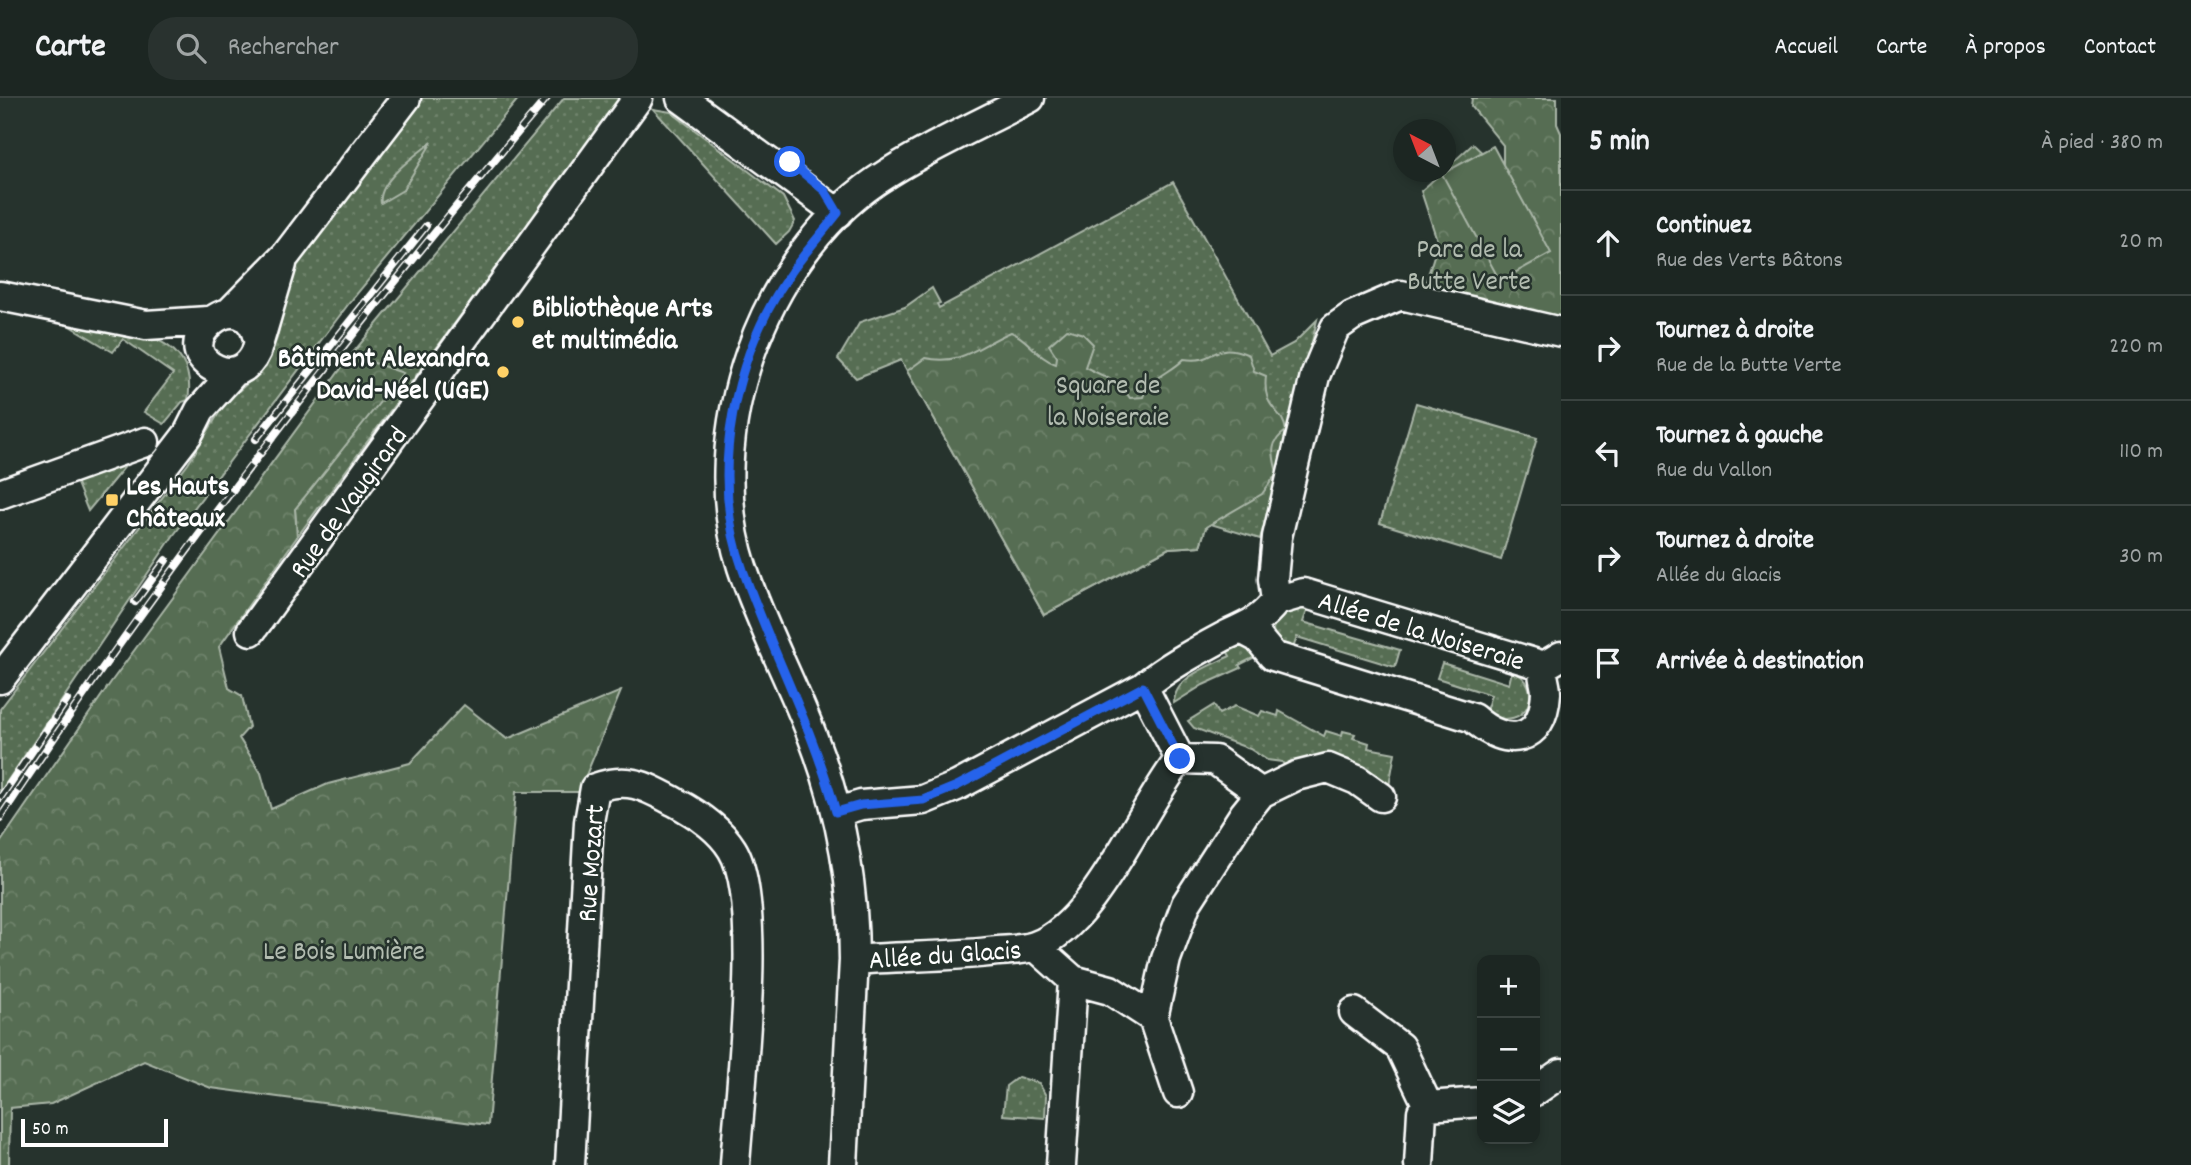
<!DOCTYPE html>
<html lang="fr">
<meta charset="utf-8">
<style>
body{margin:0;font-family:Dekko,sans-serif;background:#29322f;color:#f1f3f6}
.controls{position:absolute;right:21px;bottom:21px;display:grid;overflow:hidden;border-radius:14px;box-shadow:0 4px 10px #0003}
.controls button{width:63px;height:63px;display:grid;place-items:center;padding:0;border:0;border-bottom:2px solid #3a4340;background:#1c2622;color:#f1f3f6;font:35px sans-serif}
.compass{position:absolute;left:1393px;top:21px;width:63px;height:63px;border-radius:50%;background:#1c2622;box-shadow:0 4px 10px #0003;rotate:318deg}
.scale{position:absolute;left:21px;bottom:18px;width:147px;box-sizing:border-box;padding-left:7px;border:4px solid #fff;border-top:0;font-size:19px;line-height:24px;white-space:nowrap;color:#fff;-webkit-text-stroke:5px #26332d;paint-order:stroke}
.stop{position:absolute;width:21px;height:21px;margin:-16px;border:5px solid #2563eb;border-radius:50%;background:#fff}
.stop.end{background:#2563eb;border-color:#fff;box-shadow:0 2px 7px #0008}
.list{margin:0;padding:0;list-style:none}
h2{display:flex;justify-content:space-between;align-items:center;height:91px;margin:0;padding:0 28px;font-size:30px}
h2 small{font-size:23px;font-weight:400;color:#a0a5a5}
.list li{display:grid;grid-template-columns:46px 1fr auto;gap:21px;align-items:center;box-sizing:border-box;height:105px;padding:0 28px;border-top:2px solid #3a4340}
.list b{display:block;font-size:26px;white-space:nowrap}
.list p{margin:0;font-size:23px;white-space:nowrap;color:#a0a5a5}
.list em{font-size:23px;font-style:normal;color:#a0a5a5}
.icon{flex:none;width:38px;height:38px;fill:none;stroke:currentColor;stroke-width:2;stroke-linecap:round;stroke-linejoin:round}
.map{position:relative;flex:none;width:1561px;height:1067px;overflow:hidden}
header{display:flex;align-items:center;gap:42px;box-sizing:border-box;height:98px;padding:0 35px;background:#1c2622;border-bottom:2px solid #3a4340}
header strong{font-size:33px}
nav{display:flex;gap:38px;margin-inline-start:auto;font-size:24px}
.search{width:490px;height:63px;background:#29322f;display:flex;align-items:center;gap:18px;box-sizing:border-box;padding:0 24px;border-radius:28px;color:#a0a5a5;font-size:26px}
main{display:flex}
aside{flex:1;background:#1c2622}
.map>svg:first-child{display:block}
</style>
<header>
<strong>Carte</strong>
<div class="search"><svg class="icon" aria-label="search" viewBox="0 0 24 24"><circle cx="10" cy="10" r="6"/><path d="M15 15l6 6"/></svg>Rechercher</div>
<nav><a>Accueil</a><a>Carte</a><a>À propos</a><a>Contact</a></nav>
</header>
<main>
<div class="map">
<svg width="1561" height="1067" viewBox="0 0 1561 1067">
<defs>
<pattern id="grass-dots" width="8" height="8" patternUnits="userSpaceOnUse" patternTransform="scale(1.75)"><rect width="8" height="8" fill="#566d52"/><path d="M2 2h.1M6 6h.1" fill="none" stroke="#6f836c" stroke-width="1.8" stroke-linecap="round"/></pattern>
<pattern id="forest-crowns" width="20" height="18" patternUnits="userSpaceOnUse" patternTransform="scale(1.75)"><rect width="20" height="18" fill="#566d52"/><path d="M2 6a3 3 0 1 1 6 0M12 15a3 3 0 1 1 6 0" fill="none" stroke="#6f836c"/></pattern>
</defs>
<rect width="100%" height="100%" fill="#26332d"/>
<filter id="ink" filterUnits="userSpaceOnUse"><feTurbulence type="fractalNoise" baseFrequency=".0143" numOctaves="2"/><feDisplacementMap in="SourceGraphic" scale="14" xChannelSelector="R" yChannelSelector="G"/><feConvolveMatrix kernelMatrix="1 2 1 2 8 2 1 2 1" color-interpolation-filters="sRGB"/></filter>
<g filter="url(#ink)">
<path fill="url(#grass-dots)" stroke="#aab6a8" stroke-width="2" d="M419,0H519L350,204L173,438L0,694V611L188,366L225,305L266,269L277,240L291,181L303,152Z
M564,0H621L297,439L295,411L402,275L351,257Z
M653,11L671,14L783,99L795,123L789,134L776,146Z
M1173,84L1270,258L1294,245L1317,222L1290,341L1260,441L1211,426L1206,430L1200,448L1169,450L1044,517L901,262L856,280L838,261L860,224L905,209L932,190L940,205L937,206L939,210Z
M69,223C117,232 200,231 188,302L182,304L164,326L144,314L173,276L123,241L113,254L70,228Z
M1416,305L1537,340L1501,462L1380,425Z
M145,344L88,413L72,373Z
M1310,505L1303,524L1400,552L1395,569L1297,539L1291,556L1275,544L1273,531L1278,516Z
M1232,547L1251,551L1257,558L1239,567L1241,570L1203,587L1174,605C1174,579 1210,568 1230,558L1225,549Z
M1442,565L1509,586L1512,573C1545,585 1531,637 1485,616L1491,597L1437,580Z
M1214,607L1219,616L1235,608L1259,618L1262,613L1278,618L1279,613L1324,638L1326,633L1342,638L1343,633L1355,636L1353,640L1369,645L1368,650L1395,655L1389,688L1288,672L1282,664L1267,662L1250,651L1194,630L1188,623Z
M1018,979L1039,985L1046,998L1045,1020L1003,1017L1006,988Z"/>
<path fill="url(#forest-crowns)" stroke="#aab6a8" stroke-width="2" d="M1472,0H1557V26L1561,35V223L1424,190L1438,145L1421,93L1473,46L1503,74V47L1471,8Z
M1067,231L1083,236L1093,246L1085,269L1120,286L1130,300L1143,299C1149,280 1171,275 1184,261C1219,266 1210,241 1249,257L1254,273L1266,278C1262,314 1283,309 1286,333C1268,345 1273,357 1277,375L1262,396L1206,429L1200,448L1169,450L1044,517L907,273L925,260C963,268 979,247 1011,234C1028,240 1037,260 1056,266L1057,259L1049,247Z
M351,257L403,275L295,411L297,439L219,549L229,590L242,598L249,629L239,640L261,675L271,711L328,686L410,665L464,607L507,641L621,593L579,694H516L488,1027L211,990L144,963L51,1006L10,1010L9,1067H0V745L111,584Z"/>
<path fill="#566d52" stroke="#aab6a8" stroke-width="2" d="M432,44L403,92L381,105C377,83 417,56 432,44Z
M1493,48L1551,155L1500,183L1442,76Z"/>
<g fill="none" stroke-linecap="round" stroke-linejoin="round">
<g stroke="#fff" stroke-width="33">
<path id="minor" d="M681,0L838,115
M0,198L146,227L208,223
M229,215L286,157L406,0
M258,241C244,178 163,246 216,271C233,279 249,270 256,254L282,166
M0,396L145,344
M1276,503L1273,481L1277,439L1315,278L1335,230L1352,218L1401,197L1561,234
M1276,503L1303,495L1544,568L1561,558
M1243,532L1258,540L1273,558L1473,620C1506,650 1543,646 1546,595C1546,585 1541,578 1544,568
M251,533L638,0
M0,581L188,336L200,312L235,273
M1143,589L1180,661
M1180,661L1215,662L1261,695
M837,714L861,707L923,702L957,688L1143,589C1167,569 1195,554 1223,539C1246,527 1258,526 1276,503
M1035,848L1073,882L1110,892L1153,920
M854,862C902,858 950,859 998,853C1009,852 1024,852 1035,848C1095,827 1140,711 1180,661
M1354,914L1400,949L1428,1008
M1535,993L1561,975
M1178,995L1153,920L1166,861L1186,806L1244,716L1261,695L1296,678L1328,670L1357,682L1381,699
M570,1067L589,724L595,690C629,678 645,688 675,704C696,715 719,730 732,751C765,803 739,999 735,1067
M843,1067L854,862C854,787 840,710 813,640C791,582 761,527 742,469C699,337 762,161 876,83C924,51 979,27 1030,0
M1061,1067L1073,882
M1419,1067L1422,1014L1428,1008L1482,1004"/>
</g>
<use href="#minor" stroke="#26332d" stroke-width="28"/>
<g stroke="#fff" stroke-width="8">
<path id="rail" d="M256,341L426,128
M135,504L166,462
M0,700L67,602
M0,720C167,468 351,231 547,0"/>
</g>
<use href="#rail" stroke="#26332d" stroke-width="5" stroke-dasharray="16" stroke-linecap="butt"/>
</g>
</g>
<g fill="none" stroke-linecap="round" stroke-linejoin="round" filter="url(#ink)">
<path stroke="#2563eb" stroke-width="9" d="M790,64L825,93L838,115C823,134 806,153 792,173C734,255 708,375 743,472C772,554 813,630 836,714L861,707L923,702L957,688L1143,589L1180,661"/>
</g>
<g fill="#ffd166" stroke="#26332d" stroke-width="2.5">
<circle cx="518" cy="224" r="7"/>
<circle cx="503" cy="274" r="7"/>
<rect x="105" y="395" width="14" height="14" rx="3.5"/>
</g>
<g text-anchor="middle" stroke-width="5" stroke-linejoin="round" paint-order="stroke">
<g font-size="28" fill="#b3bdb1" stroke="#26332d">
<text x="1469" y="159">Parc de la<tspan x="1469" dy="32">Butte Verte</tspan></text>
<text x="1108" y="295">Square de<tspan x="1108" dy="32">la Noiseraie</tspan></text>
<text x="344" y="861">Le Bois Lumière</text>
</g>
<g font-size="28" font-weight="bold" fill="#fff" stroke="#26332d" text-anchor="start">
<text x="532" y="218">Bibliothèque Arts<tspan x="532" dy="32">et multimédia</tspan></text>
<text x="489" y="268" text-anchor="end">Bâtiment Alexandra<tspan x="489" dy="32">David-Néel (UGE)</tspan></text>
<text x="126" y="396">Les Hauts<tspan x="126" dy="32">Châteaux</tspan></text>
</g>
<g font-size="28" fill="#fff" stroke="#26332d">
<text transform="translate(347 403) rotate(-54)" y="10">Rue de Vaugirard</text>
<text transform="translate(1422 531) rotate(17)" y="10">Allée de la Noiseraie</text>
<text transform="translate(589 765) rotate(-86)" y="10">Rue Mozart</text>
<text transform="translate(945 855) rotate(-4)" y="10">Allée du Glacis</text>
</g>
</g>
</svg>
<div class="controls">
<button>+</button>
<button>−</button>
<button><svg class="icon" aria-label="layers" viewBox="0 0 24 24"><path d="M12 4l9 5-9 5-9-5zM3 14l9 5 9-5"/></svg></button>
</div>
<svg class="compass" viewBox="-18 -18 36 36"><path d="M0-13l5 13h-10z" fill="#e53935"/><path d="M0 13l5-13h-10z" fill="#a0a5a5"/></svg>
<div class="scale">50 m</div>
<div class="stop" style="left:790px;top:64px"></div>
<div class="stop end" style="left:1180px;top:661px"></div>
</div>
<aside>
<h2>5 min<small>À pied · 380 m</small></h2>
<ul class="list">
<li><svg class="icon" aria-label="ahead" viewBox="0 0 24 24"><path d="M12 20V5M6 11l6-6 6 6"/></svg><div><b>Continuez</b><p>Rue des Verts Bâtons</p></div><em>20 m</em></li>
<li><svg class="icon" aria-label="right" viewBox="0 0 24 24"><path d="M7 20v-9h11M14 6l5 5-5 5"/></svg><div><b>Tournez à droite</b><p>Rue de la Butte Verte</p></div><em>220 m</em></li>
<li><svg class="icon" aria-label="left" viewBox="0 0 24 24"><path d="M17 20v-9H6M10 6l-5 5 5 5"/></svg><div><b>Tournez à gauche</b><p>Rue du Vallon</p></div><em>110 m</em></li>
<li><svg class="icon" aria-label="right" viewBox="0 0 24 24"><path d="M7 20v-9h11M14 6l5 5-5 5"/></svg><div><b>Tournez à droite</b><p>Allée du Glacis</p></div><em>30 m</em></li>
<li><svg class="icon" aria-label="arrive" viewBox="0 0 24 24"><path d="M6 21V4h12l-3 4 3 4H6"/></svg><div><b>Arrivée à destination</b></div></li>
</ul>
</aside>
</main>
